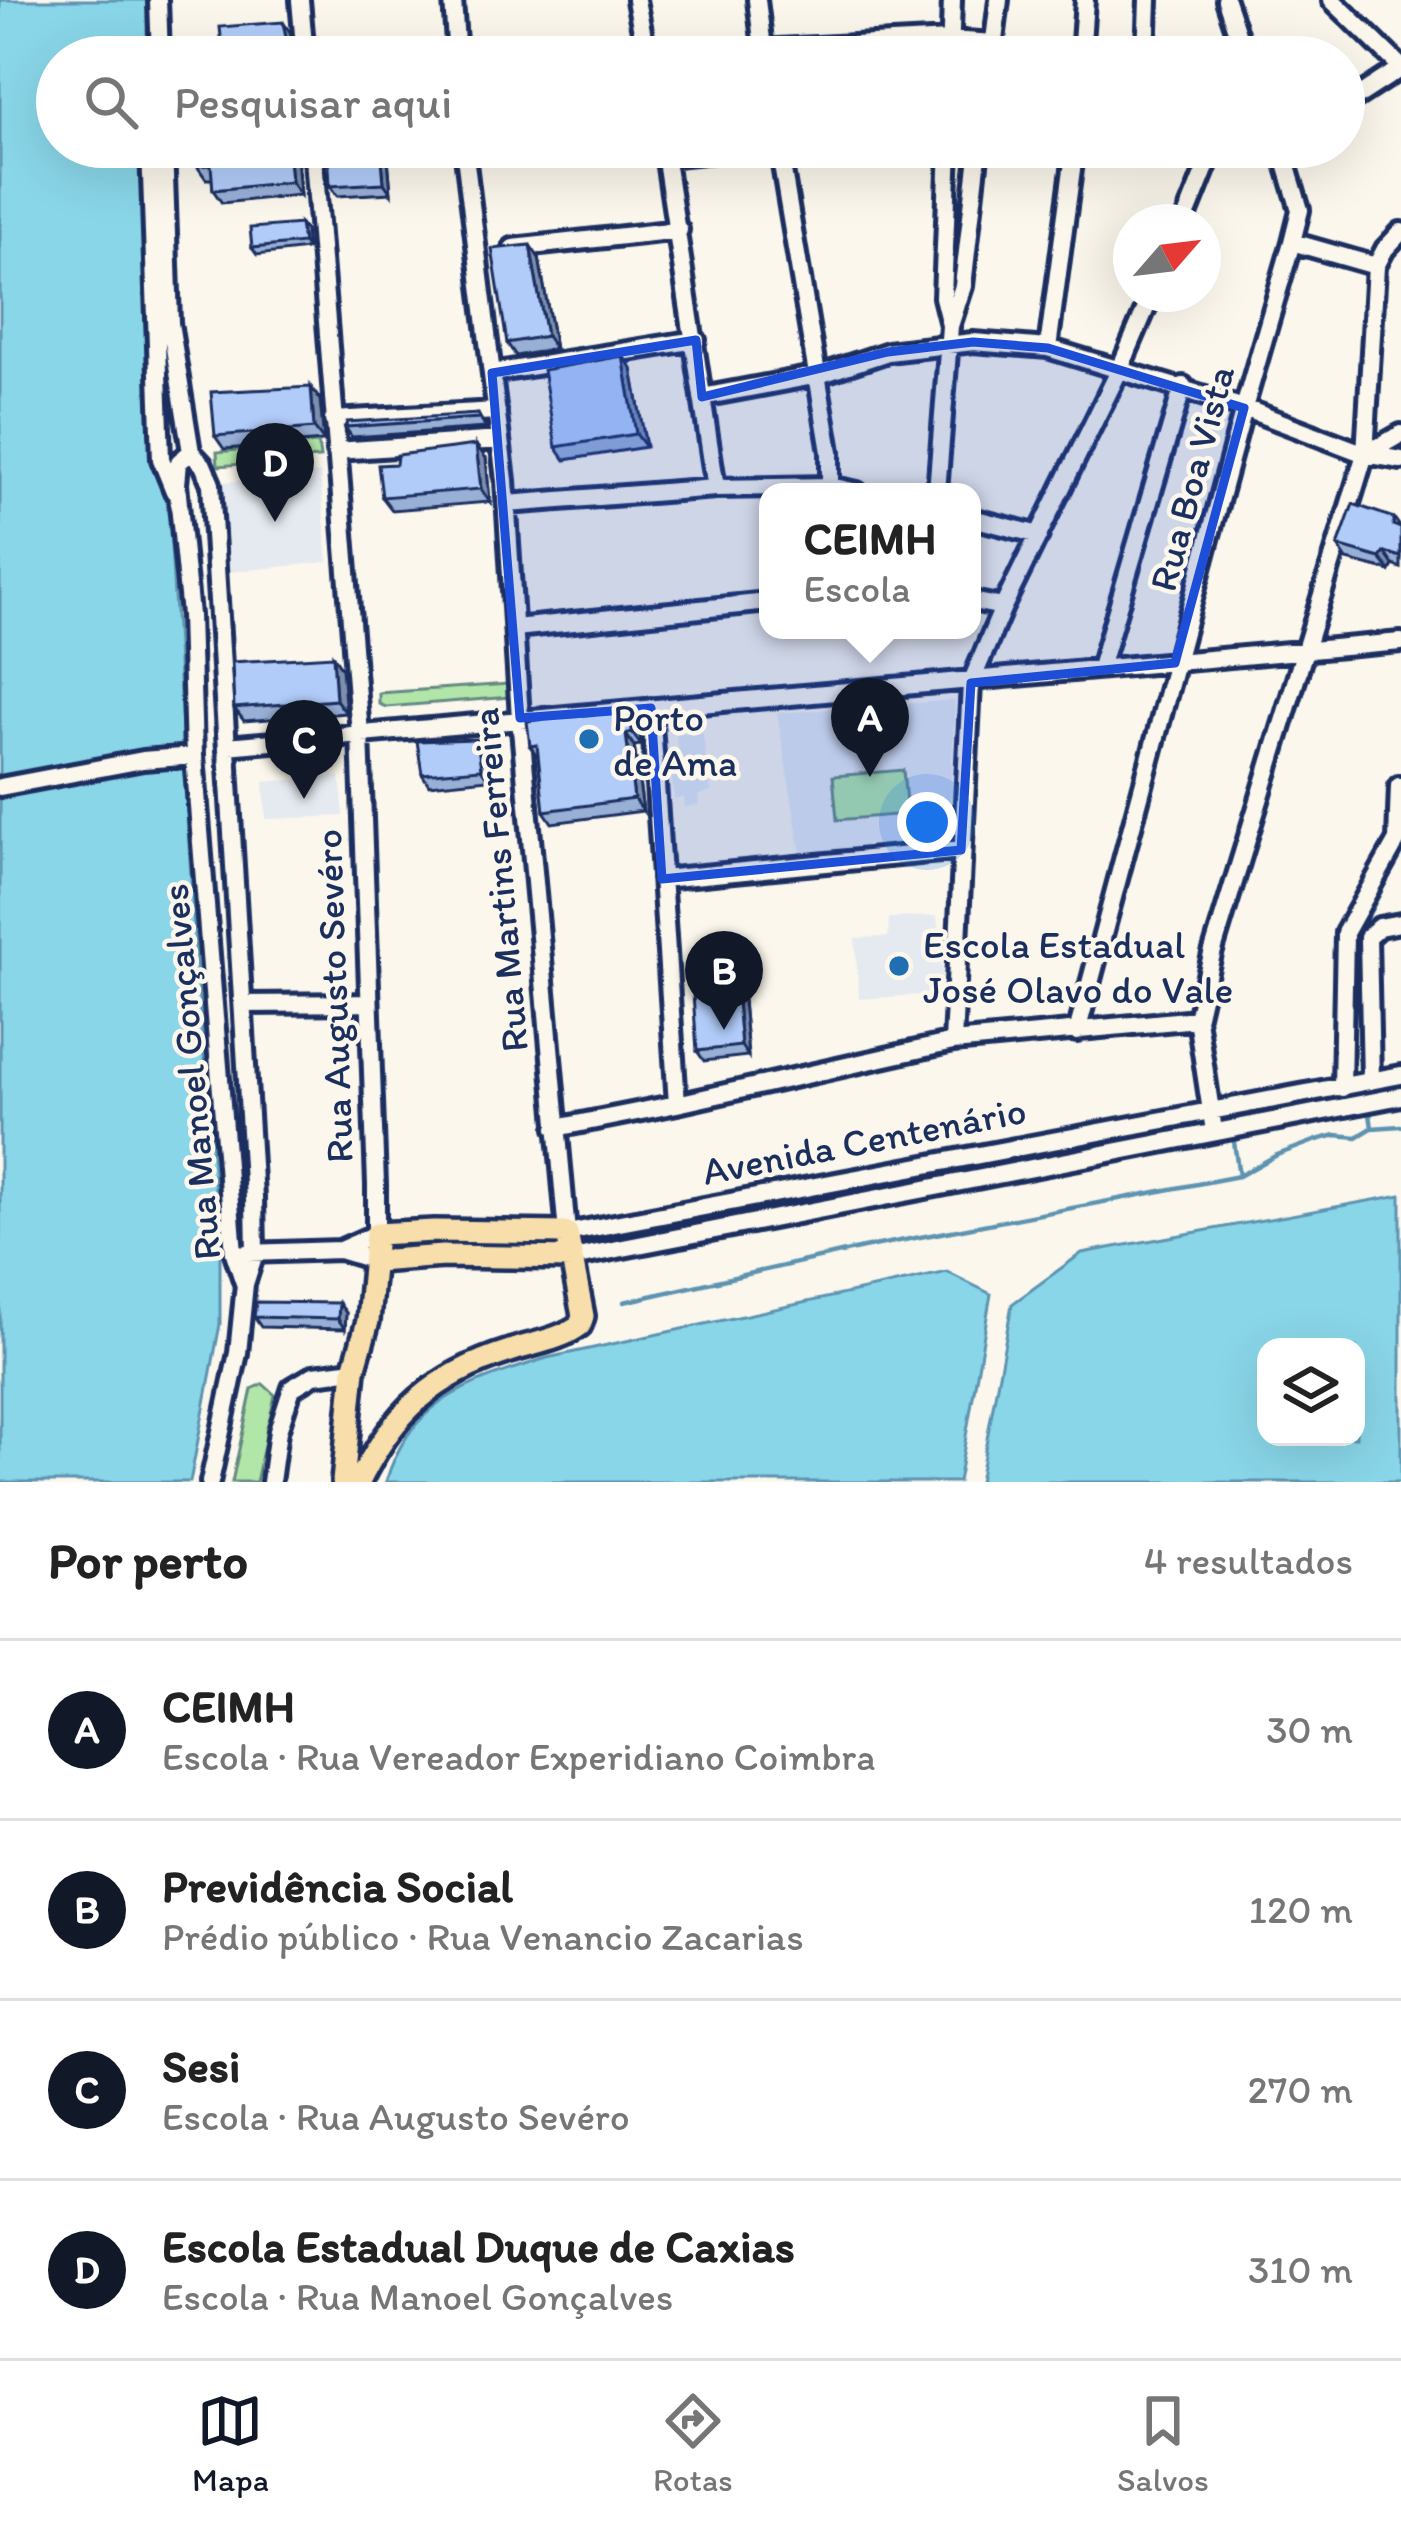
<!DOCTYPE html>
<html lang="pt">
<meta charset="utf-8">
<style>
body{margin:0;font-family:Itim,sans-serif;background:#f2f2f2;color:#222}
.controls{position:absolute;right:36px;bottom:36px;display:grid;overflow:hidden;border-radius:24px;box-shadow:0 12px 48px #0002}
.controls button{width:108px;height:108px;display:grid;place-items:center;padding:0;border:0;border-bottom:3px solid #e0e0e0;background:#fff;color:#222;font:60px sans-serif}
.compass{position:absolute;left:1113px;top:204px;width:108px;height:108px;border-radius:50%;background:#fff;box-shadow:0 12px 48px #0002;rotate:62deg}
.you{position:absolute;left:927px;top:822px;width:42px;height:42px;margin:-30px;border:9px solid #fff;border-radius:50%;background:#1a73e8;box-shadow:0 0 0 18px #1a73e833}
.badge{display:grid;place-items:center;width:78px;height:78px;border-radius:50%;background:#111827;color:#fff;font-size:39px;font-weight:700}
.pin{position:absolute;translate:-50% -99px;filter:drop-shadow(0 3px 6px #0008)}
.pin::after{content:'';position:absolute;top:63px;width:42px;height:36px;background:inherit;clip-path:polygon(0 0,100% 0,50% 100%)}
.popup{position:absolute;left:759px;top:483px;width:222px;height:156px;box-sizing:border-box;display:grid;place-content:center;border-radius:24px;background:#fff;filter:drop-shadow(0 3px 9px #0005);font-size:39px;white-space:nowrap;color:#767676}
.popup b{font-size:45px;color:#222}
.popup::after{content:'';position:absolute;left:50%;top:100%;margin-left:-24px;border:24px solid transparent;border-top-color:#fff}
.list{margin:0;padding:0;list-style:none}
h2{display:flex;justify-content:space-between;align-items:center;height:156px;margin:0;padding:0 48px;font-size:51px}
h2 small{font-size:39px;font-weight:400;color:#767676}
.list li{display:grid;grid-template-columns:78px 1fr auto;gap:36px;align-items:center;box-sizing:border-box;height:180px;padding:0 48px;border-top:3px solid #e0e0e0}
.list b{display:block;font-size:45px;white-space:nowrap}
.list p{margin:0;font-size:39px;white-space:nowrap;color:#767676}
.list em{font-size:39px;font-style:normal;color:#767676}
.icon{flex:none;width:66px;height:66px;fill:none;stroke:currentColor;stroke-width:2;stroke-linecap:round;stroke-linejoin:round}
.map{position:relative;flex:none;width:1401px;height:1482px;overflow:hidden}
.search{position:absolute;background:#fff;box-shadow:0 12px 48px #0002;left:36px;right:36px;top:36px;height:132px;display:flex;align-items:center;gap:30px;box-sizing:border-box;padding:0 42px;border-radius:66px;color:#767676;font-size:45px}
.sheet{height:876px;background:#fff}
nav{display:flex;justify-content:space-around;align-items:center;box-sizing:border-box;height:168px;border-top:3px solid #e0e0e0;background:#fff;font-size:33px;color:#767676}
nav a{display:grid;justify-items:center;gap:6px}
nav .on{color:#111827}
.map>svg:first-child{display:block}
</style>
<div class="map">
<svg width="1401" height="1482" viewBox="0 0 1401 1482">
<rect width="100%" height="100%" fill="#fbf7ec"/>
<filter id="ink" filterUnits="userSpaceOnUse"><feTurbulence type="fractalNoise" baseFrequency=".00833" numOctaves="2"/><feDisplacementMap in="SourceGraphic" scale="24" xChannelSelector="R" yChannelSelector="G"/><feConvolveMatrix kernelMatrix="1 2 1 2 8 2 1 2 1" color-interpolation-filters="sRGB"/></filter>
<g filter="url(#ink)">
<path fill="#e5eaf0" d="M320,473L328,562L229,572L222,482Z
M955,700L948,842L802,860L777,713Z
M702,729L711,792L698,795L699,805L685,807L684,798L674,799L671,774L680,773L676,735Z
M340,776L344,816L266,819L264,782Z
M937,916L945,1001L922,1002L920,995L859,999L855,938L888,937L889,918Z"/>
<path fill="#b1e6a8" stroke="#668a83" stroke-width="3" d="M318,443L320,458L218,466L217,452Z
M509,684L513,688L510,697L386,707L379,704V693Z
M903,770L907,814L837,820L833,776Z
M263,1384L275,1395L256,1482H232L252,1389Z"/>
<path fill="#89d6e8" stroke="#5d93b1" stroke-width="3" fill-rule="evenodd" d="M0,0H147V57H57V147H147L153,464L168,497L196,960L220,1248V1324L190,1482H0Z
M1401,1195V1482H979L1012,1304L1082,1253ZM1356,1347V1437H1266V1347Z
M947,1272L991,1294L958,1482H386C410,1398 473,1382 547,1358Z"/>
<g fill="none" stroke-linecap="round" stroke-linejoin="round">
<path stroke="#5d93b1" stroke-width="4.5" d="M1359,1059V933L1401,853
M1369,1107L1372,1128
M1233,1135L1239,1176
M624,1302L863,1248L1239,1176L1277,1155L1317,1140L1336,1135L1357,1137L1372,1128L1401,1126"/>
<g stroke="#1b2f5e" stroke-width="26">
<path id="minor" d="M158,0L160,57
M300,0L305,57
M453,0L457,57
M636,0L647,57
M757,0L764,56
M1226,0L1245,57
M1332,0L1401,67
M647,56L950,40L994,43
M950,57L952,0
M992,57L999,0
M1081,57L1085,0
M1146,57L1148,0
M1344,105L1401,68
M150,147L161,459L174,491
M164,147L170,323L191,452L203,465L211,484L254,1198L255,1253L245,1284L238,1353L210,1482
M313,147L360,734L376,1185V1234L340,1250
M464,147L505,480L520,718L567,1233L1401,1075
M664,147L716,488
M779,147L830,452V486
M949,147L943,297L950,325
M1173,147L1214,153L1238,147
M1281,147L1300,210L1292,242L1376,266
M666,157L762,147
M1184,222L1214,147
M513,248L679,230
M1048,348L1075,147
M492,373L696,340
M702,397L819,375L888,352L973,342L1048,348L1244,408L1365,454L1401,460
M333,420L497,411
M336,451L500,440
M191,452L179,462L177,484L190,615L194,756L234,1253L244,1283
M1366,454L1401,434
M937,492L950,326L963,286L979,147
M507,504L716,488L830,486L857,492
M972,518L1039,535
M972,601L1003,607
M515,628L768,602
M1100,668L1183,386
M651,708L677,1104
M227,746L1401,642
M0,787L143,760L194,756
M662,879L961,850
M243,1004L368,1003
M1077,1032L1244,408L1292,242
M953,1042L971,683L1003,607L1119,371L1152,294
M1371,1081L1368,937L1379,927L1401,923
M1342,1088L1345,933L1397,840L1399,786
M556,1128L677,1104L953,1042L1197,1019
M1214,1131L1197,1019L1212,954L1365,454L1376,266L1385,249L1401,232
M247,1253L340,1250L376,1261
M572,1258L1401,1096
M271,1482L278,1431L292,1388L314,1375L354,1370"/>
</g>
<g stroke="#1b2f5e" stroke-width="30">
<path id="major" d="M376,1261L443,1256L572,1258
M343,1482L354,1370L368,1321L376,1234L434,1231L567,1233L583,1316L580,1325C560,1340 534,1343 510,1351C434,1375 394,1411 359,1482"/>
</g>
<use href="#minor" stroke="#fbf7ec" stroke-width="16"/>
<use href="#major" stroke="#f8deab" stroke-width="21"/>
</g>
<path fill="#98afd6" stroke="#1b2f5e" stroke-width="3" d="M210,147H291L297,156L300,195L222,203L213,190L212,179H206L197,166Z
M381,148L388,158L391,193L337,196L330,186Z
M300,224L305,230L307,249L257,255L252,248Z
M539,258L555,349L516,356L507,343Z
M623,356L632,369L646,447L565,460L556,447Z
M320,400L324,441L224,449L215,436Z
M478,414L486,428L352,437L345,427Z
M486,458L490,502L392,510L382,497Z
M1394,518L1401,528V568L1393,565L1390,571L1347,560L1338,546Z
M333,656L342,669L346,713L244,721L234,708Z
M639,722L641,745L634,746L643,811L552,823L544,811L538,757L530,746Z
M484,749L488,779L429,785L422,774Z
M735,980L742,990L748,1056L704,1061L697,1051Z
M346,1313L345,1329L261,1327L254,1317Z"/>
<path fill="#7c8fae" stroke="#1b2f5e" stroke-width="3" d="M283,22L290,32L294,57L289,55Z
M288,147H291L297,156L300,195L291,182Z
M381,148L388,158L391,193L384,183Z
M300,224L305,230L307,249L303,243Z
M530,245L539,258L555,349L546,336Z
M623,356L632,369L646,447L636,434Z
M311,387L320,400L324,441L314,428Z
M476,445L486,458L490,502L481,489Z
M1384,552L1393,565L1390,571L1380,558Z
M333,656L342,669L346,713L336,700Z
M631,710L639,722L641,745L632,733Z
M626,734L634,746L643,811L634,799Z
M477,739L484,749L488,779L481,769Z
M735,980L742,990L748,1056L741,1046Z
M339,1303L346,1313L345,1329L338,1319Z"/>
<path fill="#b1ccf9" stroke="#1b2f5e" stroke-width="3" d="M283,22L289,55L223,57L220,27Z
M288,147L291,182L213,190L211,165L197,166L195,148Z
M381,148L384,183L330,186L328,149Z
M300,224L303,243L252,248L250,228Z
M530,245L546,336L507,343L492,249Z
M623,356L636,434L556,447L543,370Z
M311,387L314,428L215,436L211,392Z
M478,414L479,418L345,427L347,422Z
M476,445L481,489L382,497L378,465L396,464L397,455Z
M1353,504L1394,518L1393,525L1401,528V557L1384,552L1380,558L1338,546Z
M333,656L336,700L234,708L232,662Z
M631,710L632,733L626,734L634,799L544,811L537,745L530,746L527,721Z
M477,739L481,769L422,774L417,741Z
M735,980L741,1046L697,1051L693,994L720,992L719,981Z
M256,1302L339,1303L338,1319L254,1317Z"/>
</g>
<path fill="#1d4ed8" fill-opacity="0.2" stroke="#1d4ed8" stroke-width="9" stroke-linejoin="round" d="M696,340L702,397L888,352L973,342L1048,348L1244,408L1175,663L971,683L961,850L662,879L651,708L520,718L492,373Z"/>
<g fill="#1f6fb2" stroke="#fbf7ec" stroke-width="4.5">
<circle cx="589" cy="739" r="12"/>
<circle cx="899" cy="966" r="12"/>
</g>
<g text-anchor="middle" stroke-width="9" stroke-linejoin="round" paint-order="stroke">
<g font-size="39" fill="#1b2f5e" stroke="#fbf7ec">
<text transform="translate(1191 478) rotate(-75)" y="14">Rua Boa Vista</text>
<text transform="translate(499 880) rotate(-95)" y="14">Rua Martins Ferreira</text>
<text transform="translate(333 996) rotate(-92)" y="14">Rua Augusto Sevéro</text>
<text transform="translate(190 1072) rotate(-95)" y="14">Rua Manoel Gonçalves</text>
<text transform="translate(864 1140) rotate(-11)" y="14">Avenida Centenário</text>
</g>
<g font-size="39" fill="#1b2f5e" stroke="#fbf7ec" text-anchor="start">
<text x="613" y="731">Porto<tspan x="613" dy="45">de Ama</tspan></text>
<text x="923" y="958">Escola Estadual<tspan x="923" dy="45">José Olavo do Vale</tspan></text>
</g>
</g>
</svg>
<div class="controls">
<button><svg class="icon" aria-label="layers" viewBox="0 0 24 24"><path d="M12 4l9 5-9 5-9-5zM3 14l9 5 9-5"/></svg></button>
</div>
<svg class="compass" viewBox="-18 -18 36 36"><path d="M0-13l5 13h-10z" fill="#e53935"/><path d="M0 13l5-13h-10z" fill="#767676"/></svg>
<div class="you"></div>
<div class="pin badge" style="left:870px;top:777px">A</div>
<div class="popup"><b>CEIMH</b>Escola</div>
<div class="pin badge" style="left:724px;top:1030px">B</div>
<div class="pin badge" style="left:304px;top:799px">C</div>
<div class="pin badge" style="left:275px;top:522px">D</div>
<div class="search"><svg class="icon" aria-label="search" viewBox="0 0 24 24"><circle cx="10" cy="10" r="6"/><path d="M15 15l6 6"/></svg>Pesquisar aqui</div>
</div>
<section class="sheet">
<h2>Por perto<small>4 resultados</small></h2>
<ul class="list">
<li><span class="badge">A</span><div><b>CEIMH</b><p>Escola · Rua Vereador Experidiano Coimbra</p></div><em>30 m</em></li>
<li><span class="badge">B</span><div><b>Previdência Social</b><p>Prédio público · Rua Venancio Zacarias</p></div><em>120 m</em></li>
<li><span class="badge">C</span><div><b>Sesi</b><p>Escola · Rua Augusto Sevéro</p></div><em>270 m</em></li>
<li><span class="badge">D</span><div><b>Escola Estadual Duque de Caxias</b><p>Escola · Rua Manoel Gonçalves</p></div><em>310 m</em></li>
</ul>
</section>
<nav>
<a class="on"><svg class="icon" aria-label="map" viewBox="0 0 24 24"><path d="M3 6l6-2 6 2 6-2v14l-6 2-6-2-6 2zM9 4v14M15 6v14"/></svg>Mapa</a>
<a><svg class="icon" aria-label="directions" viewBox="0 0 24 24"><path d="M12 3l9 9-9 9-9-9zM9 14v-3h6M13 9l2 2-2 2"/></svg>Rotas</a>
<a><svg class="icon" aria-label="saved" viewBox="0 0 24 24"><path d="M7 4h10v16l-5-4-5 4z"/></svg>Salvos</a>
</nav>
